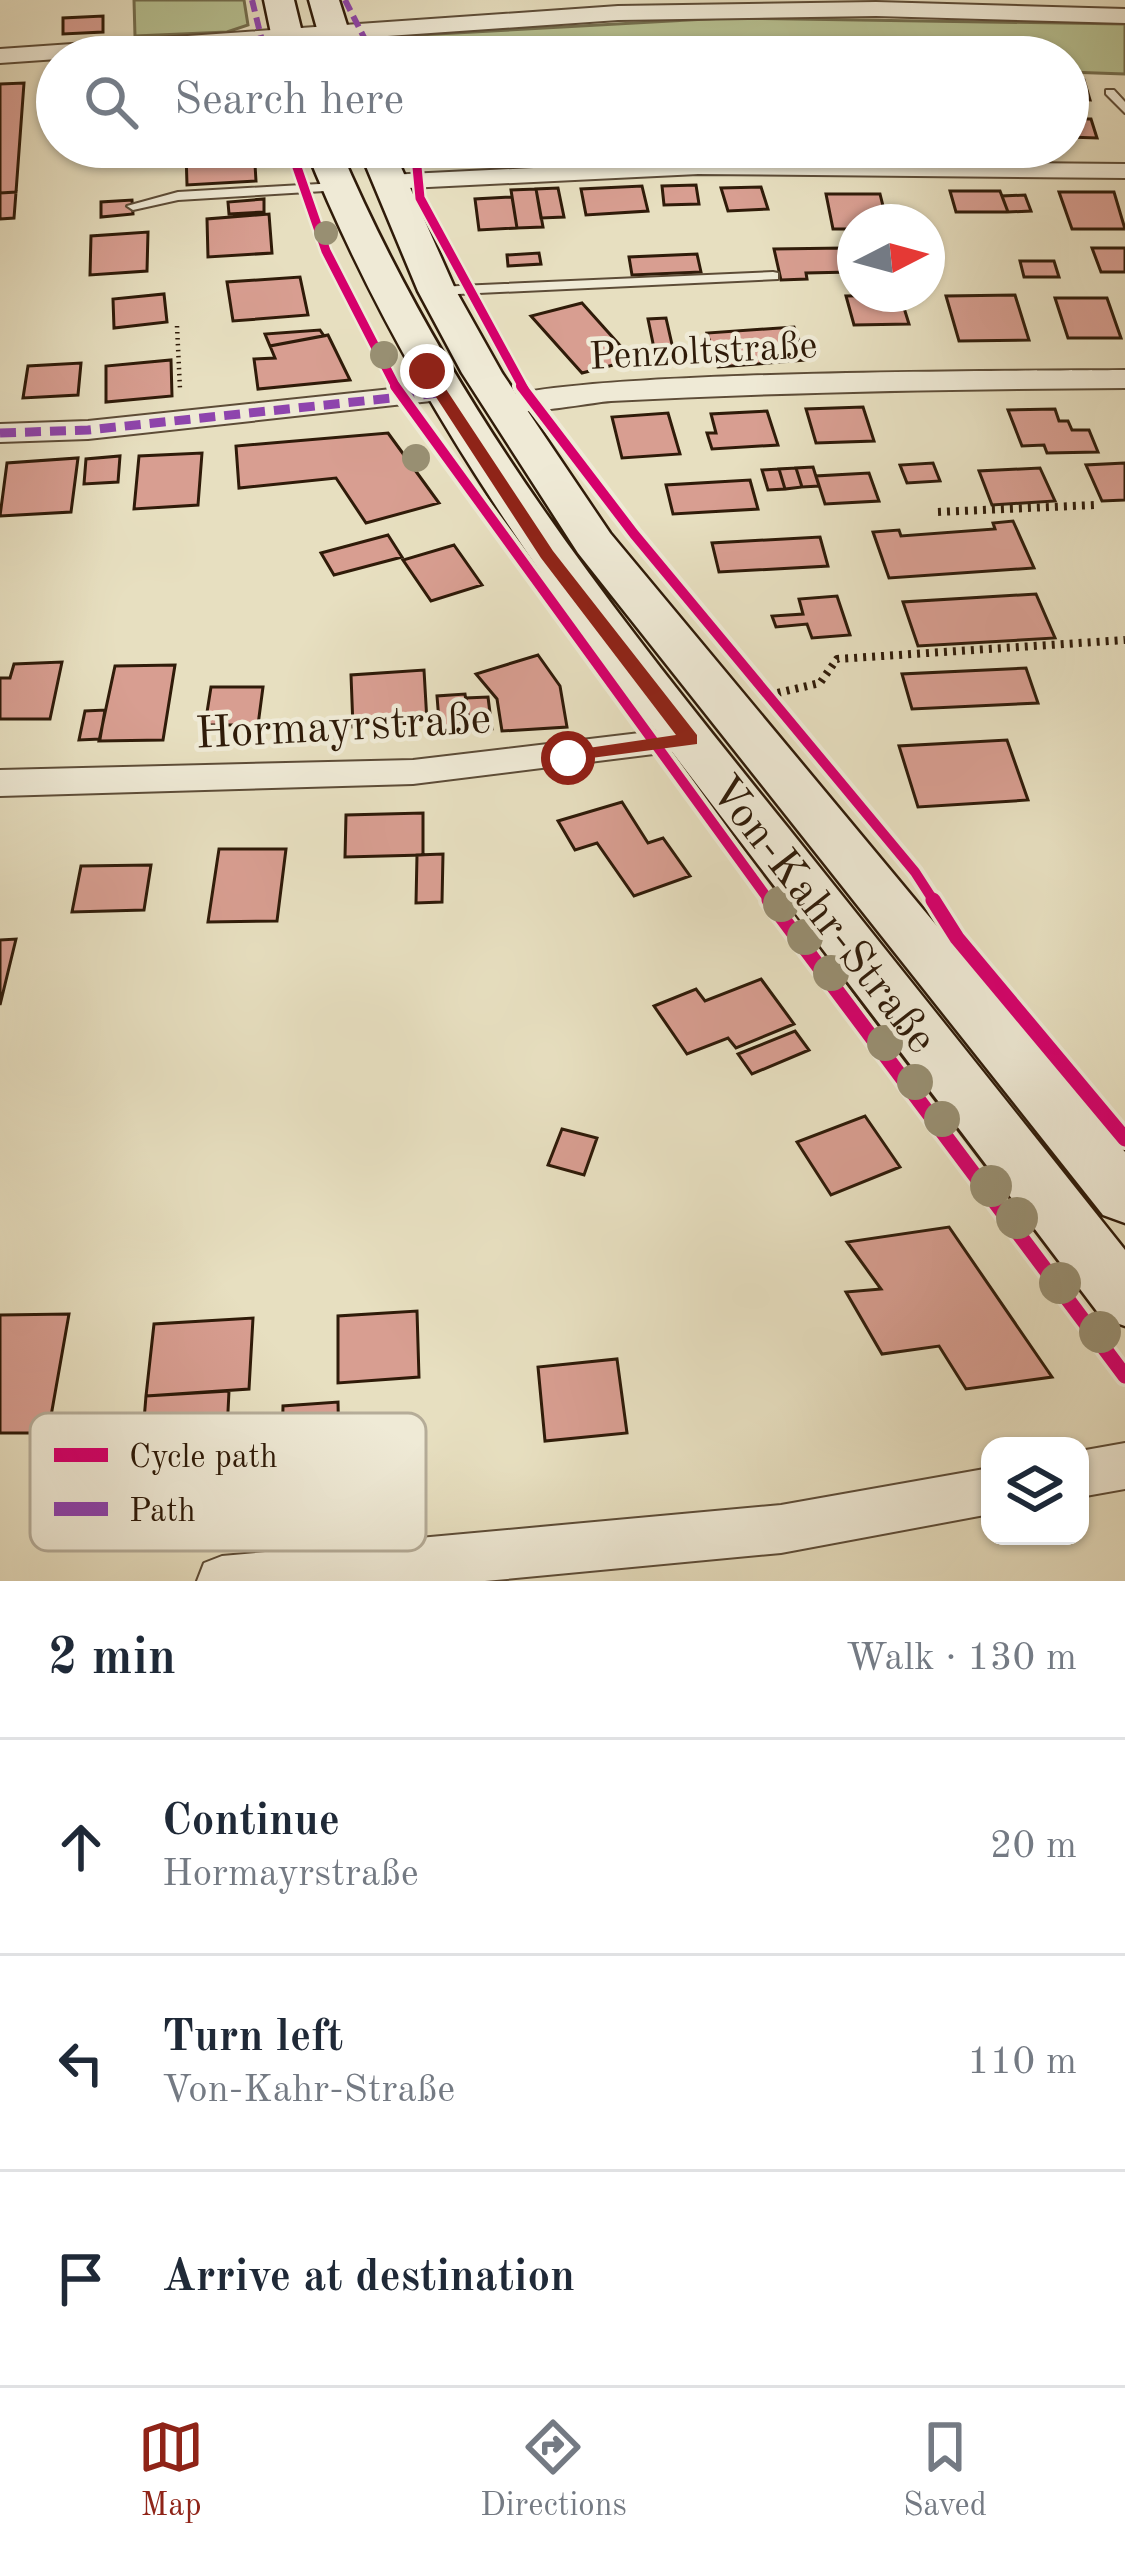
<!DOCTYPE html>
<meta charset="utf-8">
<style>
body{margin:0;font-family:"Old Standard TT",serif;background:#f6f6f7;color:#1f2937}
.controls{position:absolute;right:36px;bottom:36px;display:grid;overflow:hidden;border-radius:24px;box-shadow:0 3px 9px #0004}
.controls button{width:108px;height:108px;display:grid;place-items:center;padding:0;border:0;border-bottom:3px solid #e0e1e3;background:#fff;color:#1f2937;font:60px sans-serif}
.compass{position:absolute;left:837px;top:204px;width:108px;height:108px;border-radius:50%;background:#fff;box-shadow:0 3px 9px #0004;rotate:84deg}
.stop{position:absolute;width:36px;height:36px;margin:-27px;border:9px solid #8f2418;border-radius:50%;background:#fff}
.stop.end{background:#8f2418;border-color:#fff;box-shadow:0 3px 12px #0008}
.list{margin:0;padding:0;list-style:none}
h2{display:flex;justify-content:space-between;align-items:center;height:156px;margin:0;padding:0 48px;font-size:51px}
h2 small{font-size:39px;font-weight:400;color:#747a83}
.list li{display:grid;grid-template-columns:78px 1fr auto;gap:36px;align-items:center;box-sizing:border-box;height:216px;padding:0 48px;border-top:3px solid #e0e1e3}
.list b{display:block;font-size:45px;white-space:nowrap}
.list p{margin:0;font-size:39px;white-space:nowrap;color:#747a83}
.list em{font-size:39px;font-style:normal;color:#747a83}
.icon{flex:none;width:66px;height:66px;fill:none;stroke:currentColor;stroke-width:2;stroke-linecap:round;stroke-linejoin:round}
.map{position:relative;flex:none;width:1125px;height:1581px;overflow:hidden}
.search{position:absolute;background:#fff;box-shadow:0 3px 9px #0004;left:36px;right:36px;top:36px;height:132px;display:flex;align-items:center;gap:30px;box-sizing:border-box;padding:0 42px;border-radius:66px;color:#747a83;font-size:45px}
.sheet{height:804px;background:#fff}
nav{display:flex;justify-content:space-around;align-items:center;box-sizing:border-box;height:168px;border-top:3px solid #e0e1e3;background:#fff;font-size:33px;color:#747a83}
nav a{display:grid;justify-items:center;gap:6px}
nav .on{color:#8f2418}
.map>svg:first-child{display:block}
</style>
<div class="map">
<svg width="1125" height="1581" viewBox="0 0 1125 1581">
<rect width="100%" height="100%" fill="#e7dfc0"/>
<filter id="stains"><feTurbulence type="fractalNoise" baseFrequency=".00167" numOctaves="4"/><feColorMatrix values="0 0 0 0 .2 0 0 0 0 .09 0 0 0 0 .02 0 0 0 .5 -.17"/></filter>
<radialGradient id="worn" r=".72"><stop offset=".6" stop-color="#630" stop-opacity="0"/><stop offset="1" stop-color="#630" stop-opacity=".3"/></radialGradient>
<path fill="#b7c192" stroke="#736e4e" stroke-width="3" d="M134,0H244L248,25L227,32L135,36Z
M725,18L1125,24V74L1068,72V57H400L397,46L418,35Z"/>
<path fill="#d89e91" stroke="#2f1b09" stroke-width="3" d="M103,16V32L63,34V18Z
M1068,80H1084L1090,100L1068,99Z
M24,83L16,192L0,193V84Z
M1068,119H1091L1097,138L1068,137Z
M449,147H531L532,152L450,156Z
M254,148L256,181L187,185L186,152Z
M696,185L699,204L664,205L662,186Z
M642,186L648,211L586,215L581,189Z
M761,187L768,209L728,211L721,188Z
M558,188L564,217L541,218L536,189Z
M536,189L543,227L517,228L511,190Z
M950,191H1000L1008,212H956Z
M16,192L14,218L0,219V193Z
M1059,192H1114L1125,229H1072Z
M826,194H880L887,222H855V229H833Z
M1025,195L1031,211L1008,212L1002,196Z
M512,197L517,228L479,230L475,199Z
M264,199V212L229,214L228,202Z
M132,200L133,214L101,217V202Z
M269,214L272,253L208,257L207,219Z
M148,232L147,271L90,275L91,236Z
M844,248L851,272L806,273L807,279L781,280L774,249Z
M1092,248H1125V272H1101Z
M539,253L541,264L508,266L507,255Z
M697,254L701,272L632,275L629,257Z
M1020,261H1054L1059,277H1024Z
M300,277L308,315L233,321L227,282Z
M164,294L167,322L114,328L113,299Z
M900,295L909,324L854,325L846,296Z
M1015,295L1029,340L959,341L946,296Z
M1055,298H1107L1121,338H1068Z
M582,303L633,360L582,373L531,316Z
M666,318L676,362L657,363L648,319Z
M794,327L807,360L718,367L707,333Z
M320,330L324,336L270,346L265,334Z
M328,335L350,380L258,389L254,359L275,358L270,346Z
M171,360L172,396L106,402V366Z
M81,363L78,395L23,398L28,366Z
M863,407L874,441L816,443L806,409Z
M1055,409L1059,421H1068L1072,430H1089L1098,452L1047,453L1044,445L1022,446L1008,410Z
M767,411L778,445L712,449L707,433H716L711,414Z
M668,413L680,454L622,458L612,417Z
M388,433L439,503L366,523L336,478L239,488L236,446Z
M202,453L198,505L134,509L139,456Z
M120,456L118,482L84,484L86,459Z
M78,458L71,512L0,516L7,463Z
M933,463L940,481L907,483L900,465Z
M1125,463V500L1102,501L1086,465Z
M813,467L819,486L802,487L796,468Z
M796,468L802,487L785,489L779,469Z
M1040,468L1055,501L992,505L979,471Z
M779,469L785,489L768,490L762,470Z
M869,473L879,501L825,504L816,476Z
M750,480L758,509L673,514L666,485Z
M1013,521L1034,568L889,578L873,532L899,530L901,536L995,529L993,523Z
M388,535L402,557L334,575L321,553Z
M820,537L828,566L719,572L712,543Z
M454,545L482,585L431,601L403,560Z
M1036,594L1055,638L918,646L903,602Z
M837,596L850,635L812,638L807,624L776,627L772,616L803,614L799,599Z
M538,655L560,686L567,727L502,731L497,699L476,674Z
M62,662L50,719H0V678H10L14,664Z
M175,665L163,740L99,741L115,666Z
M1026,668L1038,703L912,709L902,674Z
M424,670L427,722L353,727L351,675Z
M211,687H263L258,725H205Z
M465,694L470,731L440,733L437,696Z
M488,697L492,729L470,731L466,698Z
M105,710L100,739L79,740L85,711Z
M1007,740L1028,800L918,807L899,746Z
M622,802L648,843L663,838L690,876L634,896L597,843L575,850L558,821Z
M423,813V855L345,857L346,815Z
M219,849H286L277,921L208,922Z
M443,854L442,902L416,903L417,855Z
M151,865L144,910L72,912L81,866Z
M16,939L0,1005V940Z
M761,979L794,1024L736,1048L728,1038L687,1054L654,1006L696,989L705,1001Z
M795,1031L809,1050L752,1074L738,1054Z
M865,1116L900,1167L831,1195L797,1142Z
M562,1129L597,1138L584,1175L548,1165Z
M949,1227L1052,1377L966,1389L939,1346L882,1354L846,1292L881,1289L847,1242Z
M417,1311L419,1377L338,1383V1316Z
M69,1314L48,1433H0V1315Z
M253,1318L249,1389L146,1396L154,1324Z
M617,1359L627,1433L545,1441L538,1367Z
M229,1391L226,1452L141,1457L146,1396Z
M338,1402L339,1451L282,1455L283,1406Z"/>
<g fill="none" stroke-linecap="round" stroke-linejoin="round">
<g stroke="#5d4c37" stroke-width="4">
<path id="service" d="M1106,90H1114L1125,102V113L1106,94Z
M337,183L341,184V190L178,200L133,210L127,206L178,192Z
M773,272L778,273V279L437,295L430,291L437,287Z"/>
</g>
<g stroke="#5d4c37" stroke-width="4">
<path id="minor" d="M876,2L1125,9V23L876,16L618,20L0,63V49L618,6Z
M698,160L1125,164V178L698,174L388,189L376,182L388,175Z
M1125,370V388C953,389 782,392 611,401C585,403 501,421 486,405C518,369 1044,371 1125,370Z
M439,384L449,387L453,393L449,399L88,439L0,442V424L88,421Z
M690,727L702,730L708,739L702,748L413,784L0,796V770L413,760Z
M1125,1443V1489L1080,1497V1451Z
M990,1468V1514L781,1553L485,1581H197L204,1563L222,1556L781,1505Z"/>
</g>
<g stroke="#2f1b09" stroke-width="5">
<path id="secondary" d="M264,0H294L308,57H276Z
M309,0H339L357,57H325Z
M305,147H339C452,411 611,608 789,829C901,969 1013,1109 1125,1250V1326L1102,1318C985,1163 868,1008 750,854C575,625 413,417 305,147Z
M358,147H392L456,291L502,373L610,533L1125,1152V1223L1103,1215L578,553L462,373L418,291Z"/>
</g>
<path stroke="#2f1b09" stroke-width="4.5" stroke-dasharray="1.5 4.5" stroke-linecap="butt" d="M504,55L654,57L812,44
M177,326L180,389"/>
<path stroke="#2f1b09" stroke-width="8" stroke-dasharray="3 6" stroke-linecap="butt" d="M938,512L1095,505
M769,695L820,683L837,659L1125,640"/>
<use href="#service" fill="#efead6" fill-rule="evenodd"/>
<use href="#minor" fill="#efead6" fill-rule="evenodd"/>
<use href="#secondary" fill="#efead6" fill-rule="evenodd"/>
<path stroke="#8e44ad" stroke-width="6" stroke-dasharray="12 6" stroke-linecap="butt" d="M252,0L266,57
M345,0L374,57
M149,45V57"/>
<path stroke="#8e44ad" stroke-width="9" stroke-dasharray="16 9" stroke-linecap="butt" d="M0,433L88,430L439,393"/>
<g stroke="#efead6" stroke-width="14">
<path id="cycleway-far2" d="M290,147L326,251L397,389
M409,147L417,167L420,198L524,389"/>
</g>
<g stroke="#efead6" stroke-width="18">
<path id="cycleway-far1" d="M395,386L771,903
M521,386L634,534L915,872L935,903"/>
</g>
<g stroke="#efead6" stroke-width="22">
<path id="cycleway" d="M769,900L1125,1376
M933,900L957,938L1125,1139"/>
</g>
<use href="#cycleway-far2" stroke="#d6006c" stroke-width="9"/>
<use href="#cycleway-far1" stroke="#d6006c" stroke-width="10"/>
<use href="#cycleway" stroke="#d6006c" stroke-width="15"/>
</g>
<g fill="#988f72">
<circle cx="326" cy="233" r="12"/>
<circle cx="384" cy="355" r="14"/>
<circle cx="416" cy="458" r="14"/>
<circle cx="781" cy="904" r="18"/>
<circle cx="805" cy="937" r="18"/>
<circle cx="831" cy="973" r="18"/>
<circle cx="885" cy="1043" r="18"/>
<circle cx="915" cy="1082" r="18"/>
<circle cx="942" cy="1119" r="18"/>
<circle cx="991" cy="1186" r="21"/>
<circle cx="1017" cy="1218" r="21"/>
<circle cx="1060" cy="1283" r="21"/>
<circle cx="1100" cy="1332" r="21"/>
</g>
<path fill="#8f2418" d="M421,368H432L553,551L697,735V744L561,762V753L568,751L676,735L541,558L419,371Z"/>
<g text-anchor="middle" stroke-width="9" stroke-linejoin="round" paint-order="stroke">
<g font-size="39" fill="#2f1b09" stroke="#efead6">
<text transform="translate(703 349) rotate(-3)" y="14">Penzoltstraße</text>
</g>
<g font-size="45" fill="#2f1b09" stroke="#efead6">
<text transform="translate(343 724) rotate(-3)" y="16">Hormayrstraße</text>
<text transform="translate(825 913) rotate(52)" y="16">Von-Kahr-Straße</text>
</g>
</g>
<rect x="30" y="1413" width="396" height="138" rx="18" fill="#efead6" stroke="#b5ac98" stroke-width="3"/>
<rect x="54" y="1448" width="54" height="14" fill="#d6006c"/>
<rect x="54" y="1502" width="54" height="14" fill="#8e44ad"/>
<g font-size="33" fill="#2f1b09">
<text x="129" y="1467">Cycle path</text>
<text x="129" y="1521">Path</text>
</g>
<rect width="100%" height="100%" filter="url(#stains)"/>
<rect width="100%" height="100%" fill="url(#worn)"/>
</svg>
<div class="controls">
<button><svg class="icon" aria-label="layers" viewBox="0 0 24 24"><path d="M12 4l9 5-9 5-9-5zM3 14l9 5 9-5"/></svg></button>
</div>
<svg class="compass" viewBox="-18 -18 36 36"><path d="M0-13l5 13h-10z" fill="#e53935"/><path d="M0 13l5-13h-10z" fill="#747a83"/></svg>
<div class="stop" style="left:568px;top:758px"></div>
<div class="stop end" style="left:427px;top:371px"></div>
<div class="search"><svg class="icon" aria-label="search" viewBox="0 0 24 24"><circle cx="10" cy="10" r="6"/><path d="M15 15l6 6"/></svg>Search here</div>
</div>
<section class="sheet">
<h2>2 min<small>Walk · 130 m</small></h2>
<ul class="list">
<li><svg class="icon" aria-label="ahead" viewBox="0 0 24 24"><path d="M12 20V5M6 11l6-6 6 6"/></svg><div><b>Continue</b><p>Hormayrstraße</p></div><em>20 m</em></li>
<li><svg class="icon" aria-label="left" viewBox="0 0 24 24"><path d="M17 20v-9H6M10 6l-5 5 5 5"/></svg><div><b>Turn left</b><p>Von-Kahr-Straße</p></div><em>110 m</em></li>
<li><svg class="icon" aria-label="arrive" viewBox="0 0 24 24"><path d="M6 21V4h12l-3 4 3 4H6"/></svg><div><b>Arrive at destination</b></div></li>
</ul>
</section>
<nav>
<a class="on"><svg class="icon" aria-label="map" viewBox="0 0 24 24"><path d="M3 6l6-2 6 2 6-2v14l-6 2-6-2-6 2zM9 4v14M15 6v14"/></svg>Map</a>
<a><svg class="icon" aria-label="directions" viewBox="0 0 24 24"><path d="M12 3l9 9-9 9-9-9zM9 14v-3h6M13 9l2 2-2 2"/></svg>Directions</a>
<a><svg class="icon" aria-label="saved" viewBox="0 0 24 24"><path d="M7 4h10v16l-5-4-5 4z"/></svg>Saved</a>
</nav>
